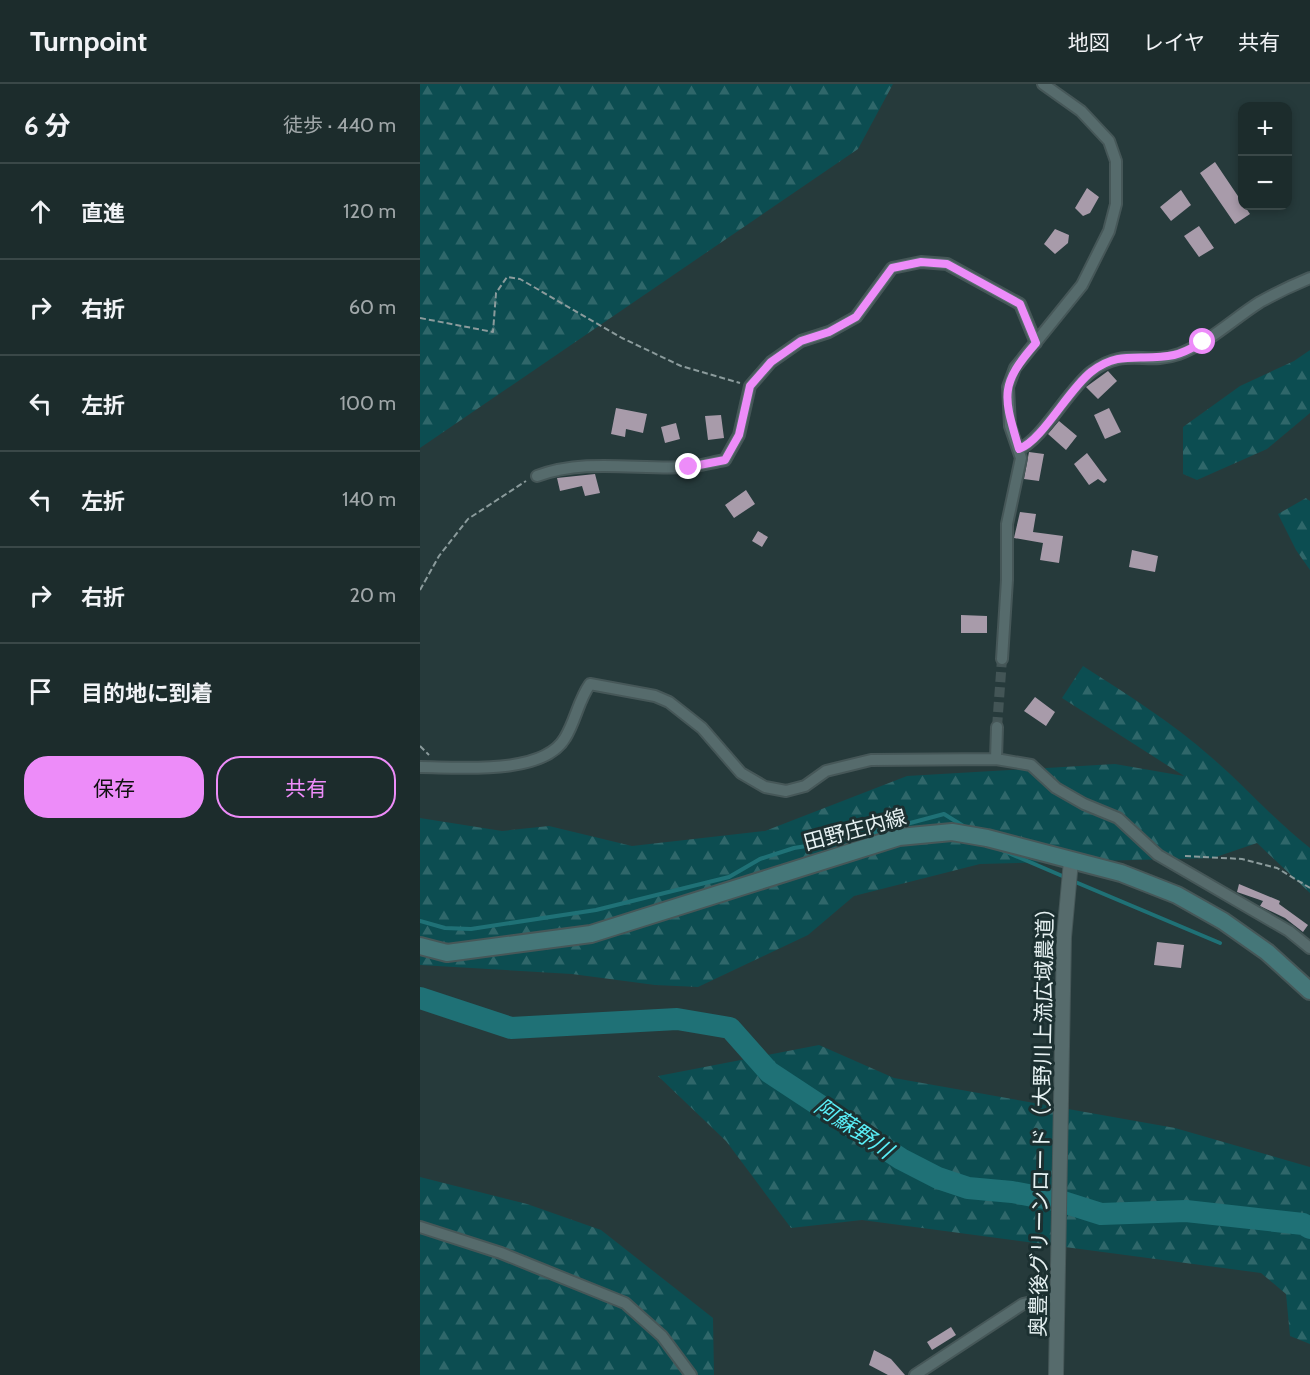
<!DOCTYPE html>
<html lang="ja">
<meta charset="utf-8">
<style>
body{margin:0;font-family:Cabin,"Noto Sans JP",sans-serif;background:#253434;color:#f1f3f6}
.controls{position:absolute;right:18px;top:18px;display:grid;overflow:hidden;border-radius:12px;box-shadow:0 3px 9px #0003}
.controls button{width:54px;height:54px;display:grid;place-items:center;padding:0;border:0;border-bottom:2px solid #3a4848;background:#1c2c2c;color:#f1f3f6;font:30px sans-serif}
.stop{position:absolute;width:18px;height:18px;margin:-14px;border:4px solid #ed8cf9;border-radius:50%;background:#fff}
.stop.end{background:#ed8cf9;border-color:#fff;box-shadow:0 2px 6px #0008}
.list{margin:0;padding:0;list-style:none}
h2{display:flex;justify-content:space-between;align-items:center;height:78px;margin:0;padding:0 24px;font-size:26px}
h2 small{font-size:20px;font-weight:400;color:#a0a7a9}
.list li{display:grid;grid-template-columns:39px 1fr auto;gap:18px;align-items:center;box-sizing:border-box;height:96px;padding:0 24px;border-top:2px solid #3a4848}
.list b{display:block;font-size:22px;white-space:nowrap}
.list em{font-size:20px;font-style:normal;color:#a0a7a9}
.actions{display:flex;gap:12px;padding:18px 24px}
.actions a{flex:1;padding:14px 0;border:2px solid #ed8cf9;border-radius:24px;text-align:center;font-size:21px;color:#ed8cf9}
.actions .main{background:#ed8cf9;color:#111}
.icon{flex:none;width:33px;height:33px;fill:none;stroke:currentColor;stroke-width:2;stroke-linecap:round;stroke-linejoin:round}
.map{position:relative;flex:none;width:890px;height:1291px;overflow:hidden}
header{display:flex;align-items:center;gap:36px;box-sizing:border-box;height:84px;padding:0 30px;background:#1c2c2c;border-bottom:2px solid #3a4848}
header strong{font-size:28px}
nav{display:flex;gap:33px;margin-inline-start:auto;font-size:21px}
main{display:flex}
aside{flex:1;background:#1c2c2c}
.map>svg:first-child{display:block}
</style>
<header>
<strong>Turnpoint</strong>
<nav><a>地図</a><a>レイヤ</a><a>共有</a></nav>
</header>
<main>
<aside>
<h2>6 分<small>徒歩 · 440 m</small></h2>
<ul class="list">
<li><svg class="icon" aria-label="ahead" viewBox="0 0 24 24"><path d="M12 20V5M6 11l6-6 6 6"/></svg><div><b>直進</b></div><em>120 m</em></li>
<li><svg class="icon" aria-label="right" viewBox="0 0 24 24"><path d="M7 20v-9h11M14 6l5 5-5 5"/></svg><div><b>右折</b></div><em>60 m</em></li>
<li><svg class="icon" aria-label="left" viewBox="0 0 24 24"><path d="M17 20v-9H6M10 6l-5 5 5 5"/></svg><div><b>左折</b></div><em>100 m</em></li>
<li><svg class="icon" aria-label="left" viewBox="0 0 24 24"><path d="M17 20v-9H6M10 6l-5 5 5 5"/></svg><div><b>左折</b></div><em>140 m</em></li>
<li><svg class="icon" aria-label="right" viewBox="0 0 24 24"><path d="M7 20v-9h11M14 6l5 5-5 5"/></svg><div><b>右折</b></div><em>20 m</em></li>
<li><svg class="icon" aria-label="arrive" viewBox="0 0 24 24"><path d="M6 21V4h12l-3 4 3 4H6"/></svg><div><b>目的地に到着</b></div></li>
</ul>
<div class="actions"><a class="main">保存</a><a>共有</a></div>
</aside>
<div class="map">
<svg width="890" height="1291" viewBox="0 0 890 1291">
<defs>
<pattern id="forest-firs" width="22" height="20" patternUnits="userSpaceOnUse" patternTransform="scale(1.5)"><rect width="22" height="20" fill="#0c4d51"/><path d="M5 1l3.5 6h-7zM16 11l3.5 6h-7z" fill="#2f676a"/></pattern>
</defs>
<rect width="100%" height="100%" fill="#263a3b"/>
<path fill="url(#forest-firs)" d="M0,0H473L438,65L0,364Z
M890,266V329L847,365L777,396L763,390V343L820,302L874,277Z
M886,414L890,417V486L876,466L858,430Z
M663,582C706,610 752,638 791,673C825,702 854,736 890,764V809L837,759L793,774L560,780L434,812L388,851L278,903L235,901L152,890L0,881V734L82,747L129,742L212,762L345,747L487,692L695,680L764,692L642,614Z
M399,961L474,994L755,1044L890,1083V1260L870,1252L866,1210L841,1189L442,1136L371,1144L306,1057L238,992Z
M0,1093L107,1120L181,1146L293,1234L294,1291H0Z"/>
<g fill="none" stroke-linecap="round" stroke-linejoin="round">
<path stroke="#1f7176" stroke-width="4" d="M577,764L647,794
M653,797L800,859
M0,837L25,844L51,845L176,826L309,793L340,775L374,764L430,755L524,730L545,743"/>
<path stroke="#1f7176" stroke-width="22" d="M0,914L91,944L257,935L310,944L349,988L481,1075L518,1094L548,1104L592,1108L640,1117L681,1130L766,1127L883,1140L890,1144"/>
</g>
<path fill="#a89baa" d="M795,78L830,130L815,140L780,89Z
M667,104L679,113L670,129L663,132L655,124Z
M761,106L771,121L751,137L740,123Z
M779,142L794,164L779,173L764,152Z
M635,145L649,151L648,159L635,170L624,160Z
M688,287L697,297L678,315L666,303Z
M196,324L227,330L223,349L206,345L205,353L191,350Z
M689,324L701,348L685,355L674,331Z
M301,331L304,354L288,356L285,332Z
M639,337L657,352L646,366L628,350Z
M256,339L260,355L245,359L241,343Z
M609,368L624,370L619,397L604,395Z
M667,369L687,396L684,399L678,395L669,401L654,380Z
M175,390L180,409L165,412L162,402L140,407L137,394Z
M326,406L335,420L314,434L305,421Z
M600,428L616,430L613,448L643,452L639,479L620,476L623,459L594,454Z
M338,447L348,453L342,463L332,457Z
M712,466L738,472L735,488L709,483Z
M541,531L567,532V549H541Z
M615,613L635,628L626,642L604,627Z
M819,800L860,817L859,820L888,841L883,848L865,834L840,822L843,817L817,808Z
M737,858L764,861L761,884L734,881Z
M531,1243L536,1251L512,1266L507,1258Z
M454,1266L471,1275L485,1291H468L449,1281Z"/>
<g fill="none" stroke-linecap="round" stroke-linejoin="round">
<path stroke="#435556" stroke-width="10" stroke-dasharray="10 5" stroke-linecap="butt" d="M577,643L582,575"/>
<g stroke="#465758" stroke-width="14">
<path id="minor" d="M599,365C621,357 649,305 671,288C705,262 726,282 759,270C789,259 813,235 840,218C856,209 873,201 890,194
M117,392C166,374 217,386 268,383C280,382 293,378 305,376L319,351L330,302L351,278L381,257L409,248L436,233L472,184L501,178L527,180L600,220L616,259
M582,575L587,496V440L601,374L590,342L588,303L595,284L662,201L689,147L696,120V77L689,57L661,27L623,0
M576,675L577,643
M0,683C37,683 123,692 145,654C156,636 158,617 170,600L235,612L249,618L282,644L321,689L345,703L366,707L385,702L406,687L451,676L576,675L611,681L636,704L664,720L698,734L738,771L869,847L890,864
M0,1143L81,1169L205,1219L242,1252L271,1291
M495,1291L603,1220L637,1212"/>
</g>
<g stroke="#465758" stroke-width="16">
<path id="tertiary" d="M636,1291L644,853L651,777"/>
</g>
<g stroke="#465758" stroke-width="20">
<path id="secondary" d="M0,862L27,869L171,850L479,753L532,748L567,754L701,789L757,811L803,837L847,868L890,907"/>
</g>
<path stroke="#8b9b9c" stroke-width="2" stroke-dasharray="6 3" stroke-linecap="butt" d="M0,234L73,248L76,209L87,193L100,195L202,254L261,282L320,299
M0,506L19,472L48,435L106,397
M0,662L9,671
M765,772L822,775L857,784L890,804"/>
<use href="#minor" stroke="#566b6c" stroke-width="10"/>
<use href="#tertiary" stroke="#566b6c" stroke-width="14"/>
<use href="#secondary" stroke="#457779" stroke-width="16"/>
</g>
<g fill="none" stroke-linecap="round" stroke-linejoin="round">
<path stroke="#ed8cf9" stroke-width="8" d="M269,383L305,376L319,351L330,302L351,278L381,257L409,248L436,233L472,184L501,178L527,180L600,220L616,259C578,302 584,313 599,365C622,357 648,306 671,288C700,265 721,278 754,271C764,269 774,263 783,258"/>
</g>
<g text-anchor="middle" stroke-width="6" stroke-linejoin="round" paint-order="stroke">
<g font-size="21" fill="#e6f1f2" stroke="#1c3031">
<text transform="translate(435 746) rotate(-15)" y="7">田野庄内線</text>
<text transform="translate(622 1033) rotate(-89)" y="7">奥豊後グリーンロード（大野川上流広域農道）</text>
</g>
<g font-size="22" font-style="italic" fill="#59eef7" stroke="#1c3031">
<text transform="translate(434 1044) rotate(34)" y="8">阿蘇野川</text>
</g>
</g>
</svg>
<div class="controls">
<button>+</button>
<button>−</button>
</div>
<div class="stop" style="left:783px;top:258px"></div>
<div class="stop end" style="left:269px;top:383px"></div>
</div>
</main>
